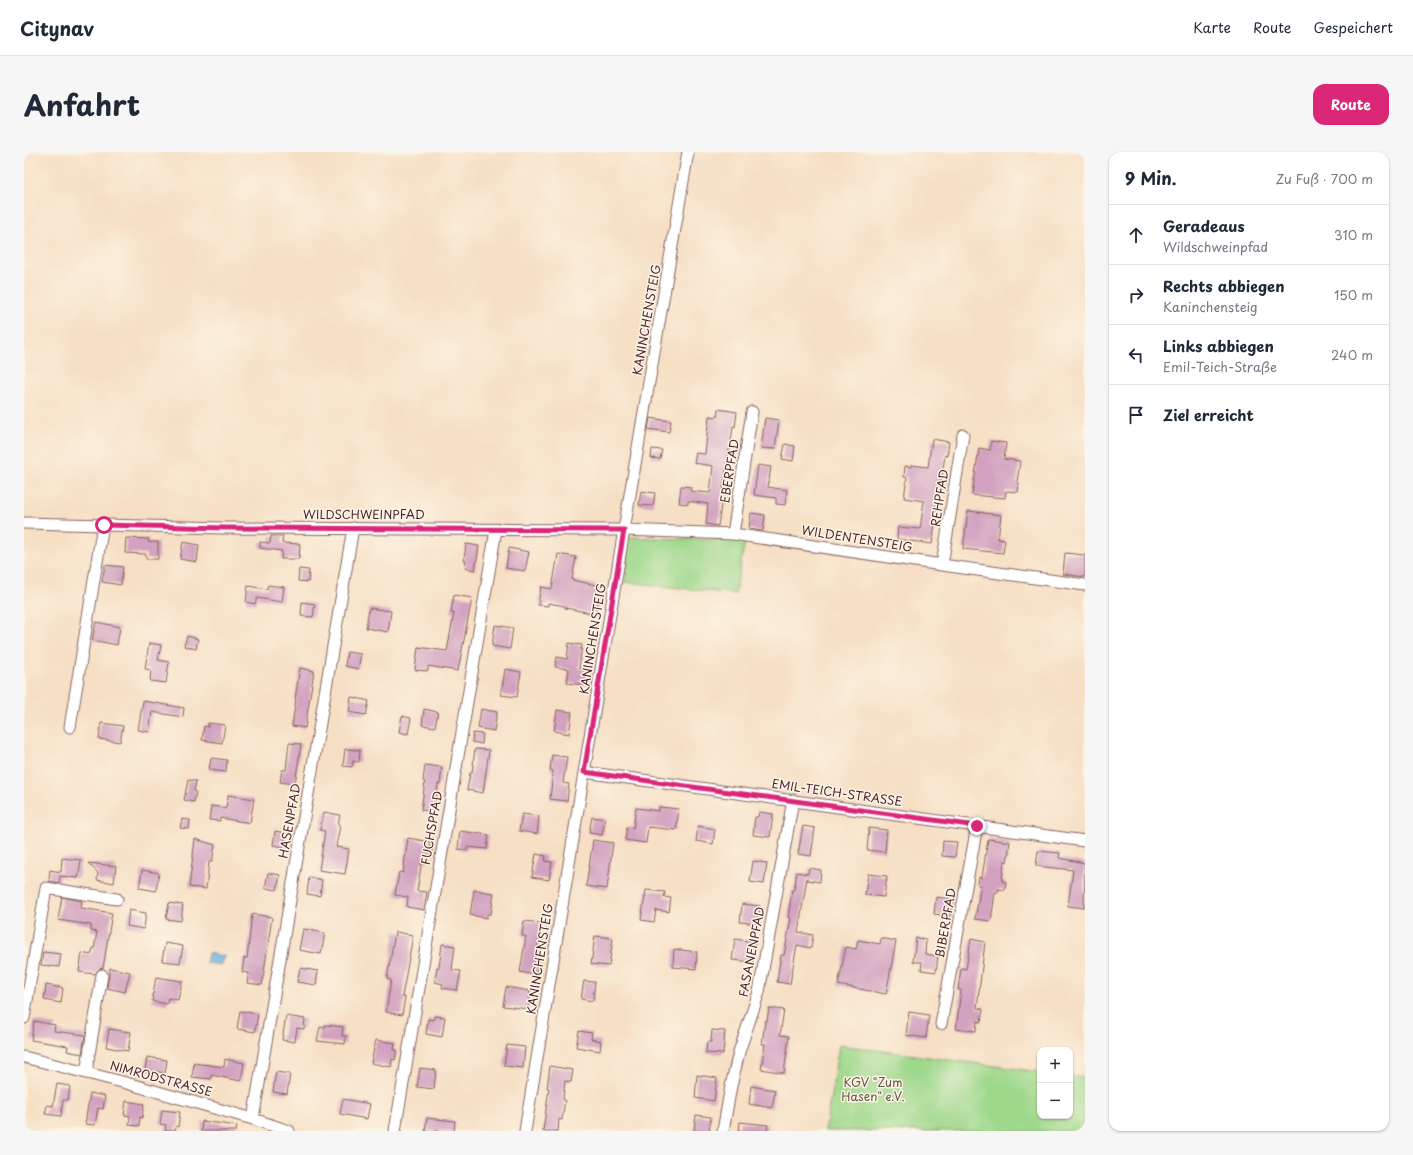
<!DOCTYPE html>
<html lang="de">
<meta charset="utf-8">
<style>
body{margin:0;font-family:"Playpen Sans",sans-serif;background:#f6f6f7;color:#1f2937}
.controls{position:absolute;right:12px;bottom:12px;display:grid;overflow:hidden;border-radius:8px;box-shadow:0 1px 3px #0004}
.controls button{width:36px;height:36px;display:grid;place-items:center;padding:0;border:0;border-bottom:1px solid #e0e1e3;background:#fff;color:#1f2937;font:20px sans-serif}
.stop{position:absolute;width:12px;height:12px;margin:-9px;border:3px solid #db2777;border-radius:50%;background:#fff}
.stop.end{background:#db2777;border-color:#fff;box-shadow:0 1px 4px #0008}
.list{margin:0;padding:0;list-style:none}
h2{display:flex;justify-content:space-between;align-items:center;height:52px;margin:0;padding:0 16px;font-size:17px}
h2 small{font-size:13px;font-weight:400;color:#747a83}
.list li{display:grid;grid-template-columns:26px 1fr auto;gap:12px;align-items:center;box-sizing:border-box;height:60px;padding:0 16px;border-top:1px solid #e0e1e3}
.list b{display:block;font-size:15px;white-space:nowrap}
.list p{margin:0;font-size:13px;white-space:nowrap;color:#747a83}
.list em{font-size:13px;font-style:normal;color:#747a83}
.icon{flex:none;width:22px;height:22px;fill:none;stroke:currentColor;stroke-width:2;stroke-linecap:round;stroke-linejoin:round}
.map{position:relative;flex:none;width:1061px;height:979px;overflow:hidden;border-radius:12px}
header{display:flex;align-items:center;gap:24px;box-sizing:border-box;height:56px;padding:0 20px;background:#fff;border-bottom:1px solid #e0e1e3}
header strong{font-size:19px}
nav{display:flex;gap:22px;margin-inline-start:auto;font-size:14px}
.intro{display:flex;align-items:center;justify-content:space-between;box-sizing:border-box;height:96px;padding:0 24px}
h1{margin:0;font-size:28px}
.button{padding:10px 18px;border-radius:12px;background:#db2777;color:#fff;font-size:14px;font-weight:700}
main{display:flex;gap:24px;padding:0 24px}
aside{flex:1;background:#fff;border-radius:12px;box-shadow:0 1px 3px #0004}
.map>svg:first-child{display:block}
</style>
<header>
<strong>Citynav</strong>
<nav><a>Karte</a><a>Route</a><a>Gespeichert</a></nav>
</header>
<div class="intro"><h1>Anfahrt</h1><a class="button">Route</a></div>
<main>
<div class="map">
<svg width="1061" height="979" viewBox="0 0 1061 979">
<rect width="100%" height="100%" fill="#fcf5e5"/>
<filter id="ink" filterUnits="userSpaceOnUse"><feTurbulence type="fractalNoise" baseFrequency=".025" numOctaves="2"/><feDisplacementMap in="SourceGraphic" scale="8" xChannelSelector="R" yChannelSelector="G"/><feConvolveMatrix kernelMatrix="1 2 1 2 8 2 1 2 1" color-interpolation-filters="sRGB"/></filter>
<filter id="wash" filterUnits="userSpaceOnUse"><feTurbulence type="fractalNoise" baseFrequency=".012" numOctaves="4" result="noise"/><feDisplacementMap in="SourceGraphic" scale="16" xChannelSelector="R" yChannelSelector="G"/><feGaussianBlur stdDeviation="0.9" result="paint"/><feColorMatrix in="noise" values="0 0 0 0 0 0 0 0 0 0 0 0 0 0 0 0 0 1.4 0 .05"/><feComposite in="paint" operator="in"/></filter>
<g filter="url(#wash)">
<rect width="100%" height="100%" fill="#f6dfc4"/>
<path fill="#9ed88b" stroke="#747c5b" d="M604,385L721,389L711,442L601,430Z
M815,893L1016,920V964H1046V924L1061,926V979H801Z"/>
<path fill="#60acd9" stroke="#556682" d="M184,801L200,804L198,813L182,811Z"/>
<g id="blocks">
<path fill="#d2a2c0" d="M694,257L713,260L711,275L709,274L706,298L705,297L694,374L682,372L684,352L664,349V352L655,351L657,334L667,335L666,339L686,341L689,314L670,311L672,301L681,302L685,264L693,265Z
M626,266L647,269L645,280L624,277Z
M741,266L755,268L751,297L737,296Z
M908,287L925,290L923,304L921,303L908,392L873,387L874,375L896,377L900,349L880,346L883,325H880L881,314L887,315V313L904,315Z
M967,289L982,291L980,307L996,309L993,330L995,331L994,340L982,339L981,346L948,343L955,296L966,298Z
M761,292L771,294L769,309L758,307Z
M628,297L638,298L636,307L627,306Z
M734,313L747,315L744,335L763,338L761,353L752,352V346L730,343Z
M617,339L631,341L629,354L615,353Z
M944,359L977,363L974,387L981,388L979,401L939,397Z
M727,361L741,363L739,379L725,377Z
M247,384H259L258,391L276,392L275,407H257L258,399L236,396V390L246,391Z
M102,386L125,387L124,390H134V407H122V402L101,401Z
M159,390L175,393L173,410L156,407Z
M442,392L455,394L451,418L441,416L442,409L440,408Z
M485,396L505,400L501,419L482,416Z
M1041,401L1061,403V425L1039,422Z
M534,402L552,405L548,428L577,434L572,462L541,456V454L524,451V454L514,453L517,435L528,437Z
M81,413L99,415L97,433L78,430Z
M275,417L285,418L284,430L274,429Z
M244,433L260,435L258,450L233,446L231,452L222,450L224,434L243,437Z
M430,443L448,446L434,519L404,514V519L391,518L394,495L423,499L430,461H427Z
M278,450L291,452L289,465L277,464Z
M345,456L367,459L364,480L342,476Z
M72,470L96,475L93,493L68,488Z
M471,473L489,476L486,497L468,494Z
M163,484L174,487L172,497L160,494Z
M125,491L137,493L134,508L145,510L142,531L126,529L127,518L121,517Z
M545,491L558,493L555,516L563,518L560,533L543,531L545,517L531,515L533,505L543,507Z
M323,500L337,502L334,517L321,514Z
M276,516L290,519L281,576L268,574L272,547H271Z
M481,517L497,520L493,545L477,543Z
M327,545L345,549L342,563L325,560Z
M119,549L160,556L159,565L128,560L125,580L114,578Z
M400,557L414,560L411,575L398,573Z
M457,557L473,560L470,579L454,576Z
M533,558L548,560L545,582L530,579Z
M378,564L387,566L384,582L375,580Z
M77,571L99,574L96,590L75,587Z
M184,571L201,573L198,591L178,588L180,574L184,575Z
M449,581L459,582L458,592L448,590Z
M265,591L277,592L271,632L256,630L258,618H262Z
M321,597L336,598L335,610L329,609L328,615L319,614Z
M451,597L465,598L459,641L443,638L446,621H448Z
M528,603L543,605L539,631L545,632L543,649L526,647L529,619L526,618Z
M187,606L203,608L202,620L185,618Z
M401,613L418,615L416,632H414L410,659L397,658L401,630L399,629Z
M164,628L172,629L170,639L172,640L170,650L160,648Z
M204,643L230,647L226,671L196,666V669L185,668L187,654L202,656Z
M635,655L655,657L652,678L624,675L622,691L601,688L603,675L609,676L612,656L635,659Z
M300,660L316,663L314,672L316,674L312,695L325,697L321,722L295,718L301,679L296,678Z
M735,660L749,662L746,685L729,683L731,665H734Z
M498,662L515,664L513,682L495,679Z
M568,665L581,667L578,683L565,681Z
M158,667L166,668L165,677L156,676Z
M674,674L691,677L689,692L672,689Z
M779,674L791,676L787,704L774,702Z
M845,676L863,678L861,700L843,698Z
M251,679L262,681L260,695L249,693Z
M436,679L465,683L463,697L443,695V698L434,697Z
M384,686L406,690V695H409L407,705H404V710L398,709L393,739L403,740L400,758L383,755L384,745L371,743L375,720L379,721Z
M171,687L191,693L188,710H185L182,737L165,735Z
M964,687L986,690L983,710L980,709L978,729L982,730L981,738L974,737V741L971,740L967,769L951,767L957,733H954L955,725L958,726Z
M569,688L589,691L583,737L562,734Z
M919,689L933,690L931,705L918,704Z
M1014,699L1036,701L1035,706L1061,711L1060,756L1044,754L1049,718L1012,714Z
M512,702L522,704L521,709L528,710L525,728L508,725Z
M38,706L57,708L54,726L36,724L35,731L25,729L26,718L37,720Z
M729,709L743,711L740,732L726,730Z
M64,711L92,714L90,731L73,728L74,721Z
M785,716L797,718L796,730L783,728V726L774,780L789,783L787,796L773,793L766,832L753,830L757,803H760L767,766H764L768,738H770L773,720L784,722Z
M118,718L135,721L132,739L115,736Z
M244,721L256,723L253,738L241,736Z
M844,722L863,724L860,745L841,743Z
M285,725L298,728L296,744L283,742Z
M450,738L470,741L467,762H463V766L446,763Z
M622,738L641,740L640,745L647,746L645,760L632,758L630,770L617,768Z
M38,745L58,749L57,756L88,761L79,816L75,817L71,822L55,820L58,801L67,803L69,796L70,797L73,780L67,779V773L34,768Z
M912,745L928,747L926,764L910,762Z
M145,751L159,753L157,769L142,767Z
M718,752L736,754L734,772L716,770Z
M105,758L122,761L120,777L103,774Z
M228,762L248,765L238,833L223,831L225,821L218,820L220,806H223Z
M500,769L517,771L513,799L516,800L512,823L496,820L502,784H498Z
M279,777L301,781L297,802L275,798Z
M371,780L389,783L378,845H381L378,863L362,860L367,828L363,827Z
M571,784L589,786L585,814L567,812Z
M857,786L872,789L862,842L814,833L822,795L832,797L834,788L856,792Z
M892,786L902,787L901,802L914,804L912,820L897,818L898,810H889Z
M711,787L731,790L728,810L708,808Z
M947,787L961,790L953,856L959,857L957,870L953,869L952,879L932,877L937,838H934L937,816L942,817Z
M141,791L159,794L156,811L138,809Z
M418,792L431,794L428,818L437,819L433,838L418,836L419,832L411,830L413,815L415,816Z
M650,797L673,800L672,817L649,815Z
M19,800L37,802L35,815L17,813Z
M86,816L106,820L101,840L83,836Z
M276,816L294,819L292,833L273,830Z
M132,825L158,829L154,848L144,846L143,852L128,849Z
M560,829L571,830L569,849L557,847Z
M22,833L39,836L37,851L20,848Z
M482,835L506,839L504,857L479,854Z
M745,856L760,858L756,883L765,884L760,921L737,917L741,892H738L741,869H743Z
M216,859L234,862L231,880L213,877Z
M885,860L905,863L902,886L882,883Z
M262,864L281,867L280,877L273,876L271,890L258,888Z
M410,864L421,865L418,885L402,882L404,867L410,868Z
M10,869L31,873L30,879L61,883L58,902L43,899L44,894L7,888Z
M301,873L319,875L318,884H322L321,892L293,889L296,875L301,876Z
M85,877L107,880L104,899L82,895Z
M688,878L701,879L699,902L682,901L683,890H687Z
M555,879L568,881L567,887L577,889L576,899L552,895Z
M352,888L371,891L370,898H373L371,908L368,907L367,915L347,911Z
M483,893L501,895L499,916L480,914Z
M123,905L143,908L141,921L121,918Z
M201,907L220,911L217,929L187,923V927L168,925L170,911L200,915Z
M526,914L549,918L547,930L541,929L539,947L541,948L538,968L535,967L534,979H519L525,936H523Z
M396,916L412,918L410,937L393,935Z
M252,920L266,922L263,942L249,940Z
M673,923L693,926L690,949L671,946Z
M33,932L46,934L44,948H39L37,964L21,962L23,953L29,954Z
M727,934L751,938L748,956L725,952Z
M66,941L81,944L79,957L74,956L71,973L61,972Z
M319,947L346,952L343,967L316,962Z
M102,949L120,952L118,966L116,965L115,974L105,973L106,964L100,963Z
M138,958L156,960L154,975L152,974L151,979H141L142,973L136,972Z
M672,963L687,965L685,979H670Z
M403,966L431,969L430,979H401Z
M178,969L213,974L212,979H177Z
M716,970L744,973L743,979H715Z"/>
</g>
</g>
<g filter="url(#ink)">
<use href="#blocks" fill-opacity="0" stroke="#866261" stroke-width="1"/>
<g fill="none" stroke-linecap="round" stroke-linejoin="round">
<g stroke="#866261" stroke-width="13">
<path id="minor" d="M0,371L201,376L600,378L709,382L918,413L1061,433
M709,382L728,260
M918,413L939,283
M46,575L79,373
M560,620L1061,689
M0,866L22,736L93,747
M917,872L953,674
M0,905L106,932L229,967L265,979
M62,921L78,823
M229,967L329,376
M371,979L472,378
M501,979L600,378L664,0
M699,979L707,934L715,900L735,840L769,648"/>
</g>
<use href="#minor" stroke="#fff" stroke-width="11"/>
</g>
</g>
<g fill="none" stroke-linecap="round" stroke-linejoin="round" filter="url(#ink)">
<path stroke="#db2777" stroke-width="5" d="M80,373L201,376L600,378L560,620L953,674"/>
</g>
<g text-anchor="middle" stroke-width="3" stroke-linejoin="round" paint-order="stroke">
<g font-size="12" fill="#4a1f2b" stroke="#fcf5e5">
<text transform="translate(623 168) rotate(-80)" y="4">KANINCHENSTEIG</text>
<text transform="translate(706 319) rotate(-81)" y="4">EBERPFAD</text>
<text transform="translate(916 346) rotate(-81)" y="4">REHPFAD</text>
<text x="340" y="367">WILDSCHWEINPFAD</text>
<text transform="translate(833 387) rotate(9)" y="4">WILDENTENSTEIG</text>
<text transform="translate(569 487) rotate(-81)" y="4">KANINCHENSTEIG</text>
<text transform="translate(813 641) rotate(8)" y="4">EMIL-TEICH-STRASSE</text>
<text transform="translate(266 669) rotate(-80)" y="4">HASENPFAD</text>
<text transform="translate(408 676) rotate(-80)" y="4">FUCHSPFAD</text>
<text transform="translate(922 771) rotate(-80)" y="4">BIBERPFAD</text>
<text transform="translate(728 800) rotate(-79)" y="4">FASANENPFAD</text>
<text transform="translate(516 807) rotate(-81)" y="4">KANINCHENSTEIG</text>
<text transform="translate(137 927) rotate(15)" y="4">NIMRODSTRASSE</text>
</g>
<g font-size="12" fill="#635648" stroke="#fcf5e5">
<text x="849" y="935">KGV "Zum<tspan x="849" dy="14">Hasen" e.V.</tspan></text>
</g>
</g>
</svg>
<div class="controls">
<button>+</button>
<button>−</button>
</div>
<div class="stop" style="left:80px;top:373px"></div>
<div class="stop end" style="left:953px;top:674px"></div>
</div>
<aside>
<h2>9 Min.<small>Zu Fuß · 700 m</small></h2>
<ul class="list">
<li><svg class="icon" aria-label="ahead" viewBox="0 0 24 24"><path d="M12 20V5M6 11l6-6 6 6"/></svg><div><b>Geradeaus</b><p>Wildschweinpfad</p></div><em>310 m</em></li>
<li><svg class="icon" aria-label="right" viewBox="0 0 24 24"><path d="M7 20v-9h11M14 6l5 5-5 5"/></svg><div><b>Rechts abbiegen</b><p>Kaninchensteig</p></div><em>150 m</em></li>
<li><svg class="icon" aria-label="left" viewBox="0 0 24 24"><path d="M17 20v-9H6M10 6l-5 5 5 5"/></svg><div><b>Links abbiegen</b><p>Emil-Teich-Straße</p></div><em>240 m</em></li>
<li><svg class="icon" aria-label="arrive" viewBox="0 0 24 24"><path d="M6 21V4h12l-3 4 3 4H6"/></svg><div><b>Ziel erreicht</b></div></li>
</ul>
</aside>
</main>
